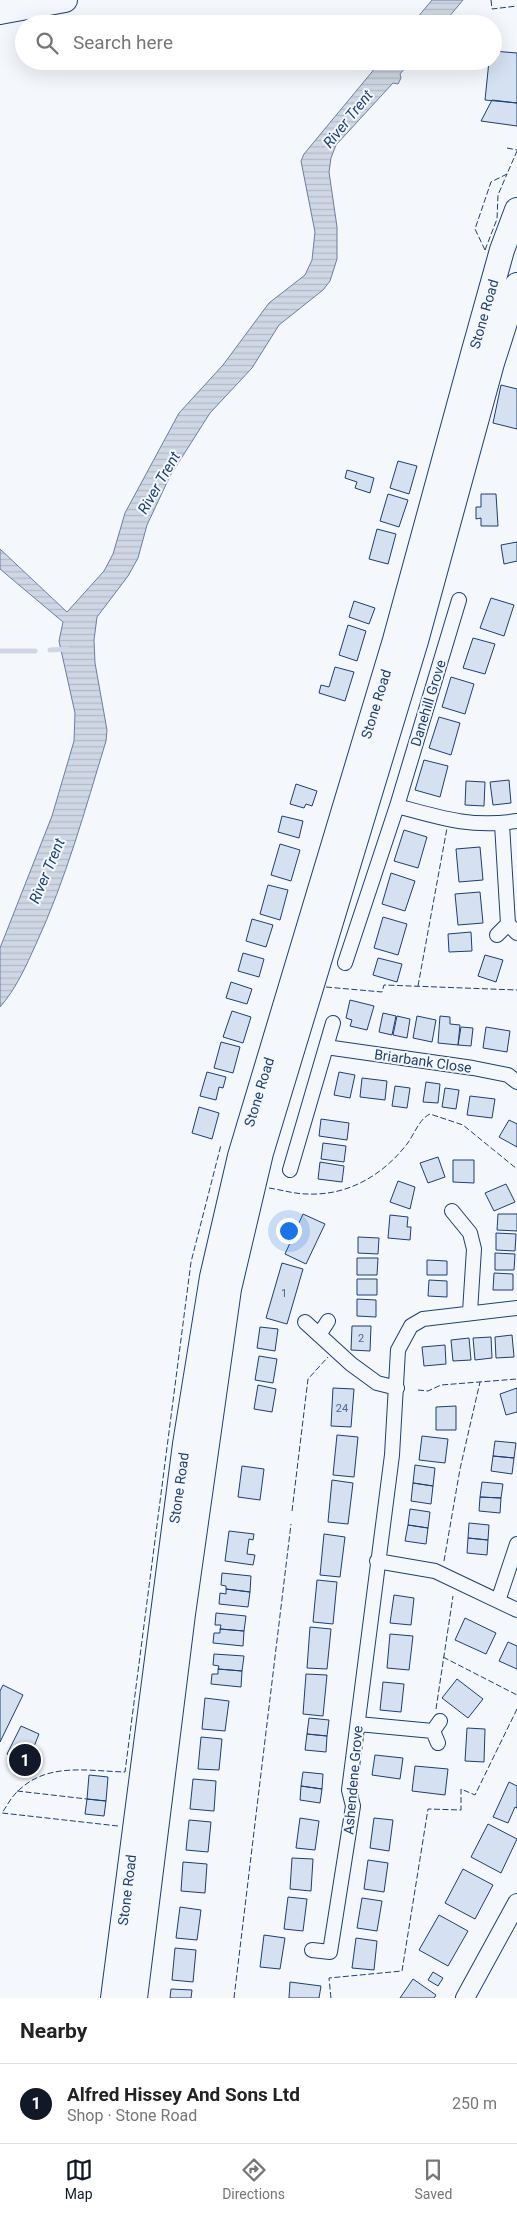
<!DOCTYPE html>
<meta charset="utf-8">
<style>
body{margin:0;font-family:Roboto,sans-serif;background:#f6f6f6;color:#222}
.you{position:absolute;left:288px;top:1230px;width:18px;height:18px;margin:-12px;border:4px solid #fff;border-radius:50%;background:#1a73e8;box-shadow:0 0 0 8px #1a73e833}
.badge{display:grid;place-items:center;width:32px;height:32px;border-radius:50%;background:#111827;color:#fff;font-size:16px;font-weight:700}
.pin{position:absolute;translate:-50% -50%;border:2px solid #fff;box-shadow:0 1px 5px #0006}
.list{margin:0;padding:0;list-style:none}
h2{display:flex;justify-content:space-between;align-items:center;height:65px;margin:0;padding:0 20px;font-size:21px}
h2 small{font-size:16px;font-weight:400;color:#767676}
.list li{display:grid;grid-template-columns:32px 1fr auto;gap:15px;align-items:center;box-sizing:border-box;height:80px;padding:0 20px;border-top:1px solid #e0e0e0}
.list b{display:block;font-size:19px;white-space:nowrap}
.list p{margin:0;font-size:16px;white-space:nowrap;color:#767676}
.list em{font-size:16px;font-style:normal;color:#767676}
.icon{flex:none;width:28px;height:28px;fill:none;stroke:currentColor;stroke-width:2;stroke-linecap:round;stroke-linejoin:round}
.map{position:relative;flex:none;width:517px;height:1998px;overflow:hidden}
.search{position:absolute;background:#fff;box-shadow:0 5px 20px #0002;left:15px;right:15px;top:15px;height:55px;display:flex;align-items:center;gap:12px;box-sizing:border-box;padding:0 18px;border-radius:28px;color:#767676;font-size:19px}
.sheet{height:145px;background:#fff}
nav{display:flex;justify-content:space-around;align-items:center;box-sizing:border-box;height:70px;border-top:1px solid #e0e0e0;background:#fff;font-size:14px;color:#767676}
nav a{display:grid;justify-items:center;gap:2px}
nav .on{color:#111827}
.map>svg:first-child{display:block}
</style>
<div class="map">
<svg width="517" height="1998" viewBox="0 0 517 1998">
<defs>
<pattern id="water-rules" width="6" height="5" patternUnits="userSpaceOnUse" patternTransform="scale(1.25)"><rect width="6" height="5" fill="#cfd7e4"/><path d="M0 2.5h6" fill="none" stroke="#b1bac7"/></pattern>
</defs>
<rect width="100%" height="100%" fill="#f4f7fb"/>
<path fill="url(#water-rules)" stroke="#687fa3" d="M432,0H463L443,24H412Z
M381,61H411L400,74L401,78L398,84L393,83L336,145L331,158L329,172L337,227V259L330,281L323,290L279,325L252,368L210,413L170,476L147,525L138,558L128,576L97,617L94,640L95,663L107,730L106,741C85,810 66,879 36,944C26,966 16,989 0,1007V948L52,816L74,741L75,713L59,641L63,622L0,569V549L67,612L104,571L113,554L125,513L179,413L223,365L269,303L305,275L312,260L315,232L301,161L304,154Z"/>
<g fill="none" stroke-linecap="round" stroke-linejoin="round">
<path stroke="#cfd7e4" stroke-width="5" d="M50,650L67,649
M0,651H35"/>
</g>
<path fill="#d5e0f0" stroke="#1d3f73" d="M493,51L517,53V103L485,100L489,61H493Z
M492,100L517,103V126L481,121Z
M501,385L517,389V429L493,423Z
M398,461L417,466L409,494L390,488Z
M347,470L374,478L370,493L355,488L357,482L345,478Z
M388,494L408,500L399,527L380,521Z
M481,494H496L498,526H481V518L476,519V507H481Z
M377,529L396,534L388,564L369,559Z
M517,542V561L504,564L501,545Z
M491,598L514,605L504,636L480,628Z
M354,601L375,608L369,624L349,617Z
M348,625L366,631L357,661L339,655Z
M473,638L495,644L485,674L463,668Z
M335,667L354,672L345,701L319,693L321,685L329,687Z
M451,677L474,684L465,714L442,707Z
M439,717L460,723L451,755L429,748Z
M424,760L448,766L440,797L415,790Z
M509,780L511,803L493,805L490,782Z
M466,781L485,782L484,806L465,805Z
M296,784L317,791L312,806L306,804L304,808L290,804Z
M282,816L303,821L299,838L278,832Z
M404,830L427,837L418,868L394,861Z
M280,844L300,850L291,881L271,875Z
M480,847L483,880L459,882L456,849Z
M391,873L415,881L405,911L382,904Z
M268,885L288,890L280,920L260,914Z
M480,892L483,923L458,925L455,894Z
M383,917L407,924L398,955L374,948Z
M252,919L273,925L266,947L246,941Z
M471,932L472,951L449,952L448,934Z
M243,953L264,959L259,977L238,971Z
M485,955L503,960L496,982L478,976Z
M378,958L402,964L397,982L373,975Z
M231,982L252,989L247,1004L226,998Z
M350,1000L374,1006L367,1030L350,1026L352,1020L346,1018Z
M232,1011L251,1017L243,1043L223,1037Z
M383,1013L396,1016L392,1035L379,1032Z
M397,1016L410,1019L407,1038L393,1035Z
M417,1016L436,1020L432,1042L413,1038Z
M440,1016L450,1017V1024L460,1025L458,1045L438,1043Z
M461,1027L473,1028L471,1046L458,1045Z
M486,1027L510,1031L507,1052L483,1048Z
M221,1042L240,1047L233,1073L214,1068Z
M207,1072L226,1077L223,1088L219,1087L216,1100L200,1096Z
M339,1072L355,1075L350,1098L334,1095Z
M362,1078L387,1081L385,1100L360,1097Z
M426,1082L440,1084L438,1103L423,1102Z
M395,1086L410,1088L407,1108L392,1106Z
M445,1088L459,1090L456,1109L442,1107Z
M470,1096L495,1099L492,1118L467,1115Z
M199,1107L219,1113L212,1139L192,1133Z
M321,1119L349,1123L347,1140L319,1136Z
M509,1120L517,1124V1147L499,1137Z
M323,1143L346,1146L344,1162L321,1159Z
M438,1157L445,1177L428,1183L420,1163Z
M453,1160H474V1183L453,1182Z
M320,1162L344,1166L342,1182L318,1179Z
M398,1181L415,1187L410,1209L390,1202Z
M506,1184L515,1202L494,1211L485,1193Z
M303,1214L325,1224L306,1264L285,1254Z
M498,1214H517V1231L497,1230Z
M390,1215L408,1217L407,1227H411L410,1240L388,1238Z
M496,1233L516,1234L515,1251L496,1250Z
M358,1237L379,1238L378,1254L358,1253Z
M495,1253L515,1254L514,1270H495Z
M357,1258H378L377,1275H357Z
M427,1260L447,1261V1275H427Z
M282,1263L303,1269L287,1324L266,1318Z
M494,1273L513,1274V1290H493Z
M357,1279H377V1295H357Z
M429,1280L447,1281V1297L428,1296Z
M357,1299L376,1300V1317L357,1316Z
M352,1326H371L370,1351L351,1350Z
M260,1327L278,1329L275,1351L257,1348Z
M512,1335L514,1357L496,1358L495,1337Z
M491,1337L492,1358L475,1360L473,1338Z
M469,1338L471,1360L453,1361L451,1340Z
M445,1345L446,1364L424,1366L422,1347Z
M259,1356L277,1359L273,1383L255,1380Z
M258,1385L276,1389L272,1412L254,1409Z
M333,1388L354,1389L351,1427L331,1426Z
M517,1388V1412L506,1415L500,1394Z
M456,1406V1430H436V1407Z
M337,1435L358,1437L354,1477L333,1475Z
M422,1436L448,1439L445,1463L419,1460Z
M495,1441L516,1443L514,1458L493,1456Z
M493,1456L514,1458L512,1474L491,1471Z
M415,1465L435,1468L433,1486L413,1483Z
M242,1466L264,1469L260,1500L238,1497Z
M332,1480L353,1483L348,1524L328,1522Z
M482,1482L503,1484L501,1498L480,1497Z
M413,1483L433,1486L431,1504L411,1501Z
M480,1497L501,1498L500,1513L479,1511Z
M410,1509L430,1512L428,1528L408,1525Z
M469,1523L489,1525L488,1540L468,1538Z
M408,1525L428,1528L426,1544L405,1541Z
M229,1531L254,1534L253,1540L249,1539L247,1554L255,1555L253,1565L225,1561Z
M324,1534L345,1537L340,1577L320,1575Z
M468,1538L488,1540L487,1555L467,1553Z
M222,1573L251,1576L250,1592L226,1589V1586L221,1585Z
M317,1580L337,1582L333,1624L313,1622Z
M226,1589L250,1592L248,1607L219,1604L220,1593L226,1594Z
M394,1595L414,1598L411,1625L390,1623Z
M216,1613L246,1616L244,1631L220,1629L221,1625H215Z
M465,1618L496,1633L486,1654L455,1640Z
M310,1627L331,1629L327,1669L307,1668Z
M220,1629L244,1631L243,1646L213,1643L214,1633H220Z
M390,1634L413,1636L409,1670L387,1668Z
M508,1642L517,1646V1669L499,1661Z
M214,1654L244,1656L242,1671L218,1669L219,1666L213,1665Z
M218,1669L242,1671L241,1687L211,1684L212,1674H218Z
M306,1674L327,1675L323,1716L303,1714Z
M457,1679L483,1699L468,1718L442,1698Z
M383,1682L404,1684L401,1712L380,1710Z
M3,1685L23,1695L0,1742V1691Z
M205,1698L229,1701L225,1731L202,1729Z
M309,1718L329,1720L327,1736L307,1734Z
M21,1726L39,1734L27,1764L7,1754Z
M467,1728L485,1729L484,1762L465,1761Z
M307,1734L327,1736L326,1752L305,1750Z
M201,1737L222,1739L219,1770L198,1769Z
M375,1755L403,1758L400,1779L372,1775Z
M415,1766L448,1769L445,1795L412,1791Z
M303,1772L323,1774L322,1789L301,1786Z
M89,1775L108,1777L106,1801L87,1799Z
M193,1779L216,1781L214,1811L190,1809Z
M509,1782L517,1786V1808L515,1807L508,1823L493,1817Z
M301,1786L322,1789L320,1803L300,1800Z
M87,1799L106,1801L104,1816L85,1814Z
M300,1818L319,1821L315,1850L296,1848Z
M374,1818L393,1820L389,1851L370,1848Z
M189,1820L211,1822L208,1852L186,1850Z
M488,1824L517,1839L501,1873L471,1857Z
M292,1858L313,1859L311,1891L290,1889Z
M368,1860L388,1863L384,1892L364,1889Z
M183,1862L207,1864L205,1893L181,1891Z
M463,1869L493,1885L475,1919L445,1903Z
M288,1897L307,1899L303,1931L284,1929Z
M362,1898L382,1901L377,1931L357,1928Z
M180,1907L201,1910L197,1940L176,1938Z
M439,1915L468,1931L448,1966L419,1950Z
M264,1935L285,1938L280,1969L260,1967Z
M356,1938L377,1941L374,1970L352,1968Z
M175,1948L196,1950L193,1982L172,1980Z
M433,1972L443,1978L438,1986L428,1980Z
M413,1979L436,1995L434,1998H400Z
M290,1982L321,1986L319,1998H289Z
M171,1989L192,1990L191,1998H170Z"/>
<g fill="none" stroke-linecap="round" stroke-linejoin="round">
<g stroke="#1d3f73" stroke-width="16">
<path id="minor" d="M397,806C441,818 471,828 517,821
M508,924L517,933
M497,935L508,924L502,824
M345,963L397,806L459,600
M326,1047L473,1068L508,1075L517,1082
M290,1170L333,1023
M452,1211L470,1233L474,1249L470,1312
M305,1322L351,1364L377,1383L397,1388
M319,1335L328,1321
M377,1561L435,1571L517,1610
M498,1601L517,1544
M358,1724L433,1731L440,1721
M433,1731L438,1743
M312,1950L330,1952L353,1806L349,1790L392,1455L398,1350L411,1326L423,1319L517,1308"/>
</g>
<g stroke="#1d3f73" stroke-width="20">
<path id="tertiary" d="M465,1998L517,1903"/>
</g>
<g stroke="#1d3f73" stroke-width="26">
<path id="trunk" d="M0,12L65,0
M113,1998L185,1444L212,1277L240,1156L395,640L473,354L502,250L517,210
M135,1998L183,1614L229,1289L261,1153L416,641L492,363L517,285"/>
</g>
<use href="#minor" stroke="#f4f7fb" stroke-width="14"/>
<use href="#tertiary" stroke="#f4f7fb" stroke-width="18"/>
<use href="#trunk" stroke="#f4f7fb" stroke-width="24"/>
<path stroke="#1d3f73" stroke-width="1" stroke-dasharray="6 2.5" stroke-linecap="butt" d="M491,0L492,9L517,6
M507,148L517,150
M485,250L475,229L491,182L507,174L517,151
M485,250L497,219L498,195L507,174
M418,986L447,828
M326,987L382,992L384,985L517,990
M269,1188C282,1190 295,1194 307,1194C348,1196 383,1175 407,1144C414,1135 419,1119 430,1114L463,1125L517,1169
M418,1390L428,1391L441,1385L517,1379
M292,1511L308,1379L328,1357
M444,1561L460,1469L480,1382
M443,1657L517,1695
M436,1709L453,1596
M17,1791L87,1799
M118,1826L2,1813C7,1806 11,1797 18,1791C47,1762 88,1771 125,1772L191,1262L221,1145
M234,1998L291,1524
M331,1998L329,1978L402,1971L428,1809L461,1810V1789L475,1795L517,1709"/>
</g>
<g text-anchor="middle" stroke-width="4" stroke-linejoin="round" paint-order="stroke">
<g font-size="11" fill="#4b6792">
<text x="284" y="1297">1</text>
<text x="361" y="1342">2</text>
<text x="342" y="1412">24</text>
</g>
<g font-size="14" fill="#1d3f73" stroke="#f4f7fb">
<text transform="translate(484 314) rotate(-74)" y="5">Stone Road</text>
<text transform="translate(428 703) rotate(-73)" y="5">Danehill Grove</text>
<text transform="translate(376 704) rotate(-73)" y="5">Stone Road</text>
<text transform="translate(423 1061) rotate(8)" y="5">Briarbank Close</text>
<text transform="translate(259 1092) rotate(-73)" y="5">Stone Road</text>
<text transform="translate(179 1488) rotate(-82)" y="5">Stone Road</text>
<text transform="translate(353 1780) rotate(-85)" y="5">Ashendene Grove</text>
<text transform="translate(127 1890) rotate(-83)" y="5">Stone Road</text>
</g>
<g font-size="15" font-style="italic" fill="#1d3f73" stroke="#f4f7fb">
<text transform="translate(348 119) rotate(-51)" y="5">River Trent</text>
<text transform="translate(159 483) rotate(-60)" y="5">River Trent</text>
<text transform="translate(47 871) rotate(-67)" y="5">River Trent</text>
</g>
</g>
</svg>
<div class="you"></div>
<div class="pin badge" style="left:25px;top:1760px">1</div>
<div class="search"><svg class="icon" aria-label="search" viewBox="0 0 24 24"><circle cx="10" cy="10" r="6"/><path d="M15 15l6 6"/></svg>Search here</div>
</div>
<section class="sheet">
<h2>Nearby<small></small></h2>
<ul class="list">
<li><span class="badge">1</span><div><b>Alfred Hissey And Sons Ltd</b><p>Shop · Stone Road</p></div><em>250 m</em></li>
</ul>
</section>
<nav>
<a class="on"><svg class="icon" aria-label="map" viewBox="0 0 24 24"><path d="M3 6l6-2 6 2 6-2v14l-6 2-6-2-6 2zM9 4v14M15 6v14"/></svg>Map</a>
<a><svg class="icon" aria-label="directions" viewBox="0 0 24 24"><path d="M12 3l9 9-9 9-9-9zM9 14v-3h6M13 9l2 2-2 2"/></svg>Directions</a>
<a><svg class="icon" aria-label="saved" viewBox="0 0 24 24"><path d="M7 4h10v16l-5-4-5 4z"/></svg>Saved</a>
</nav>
